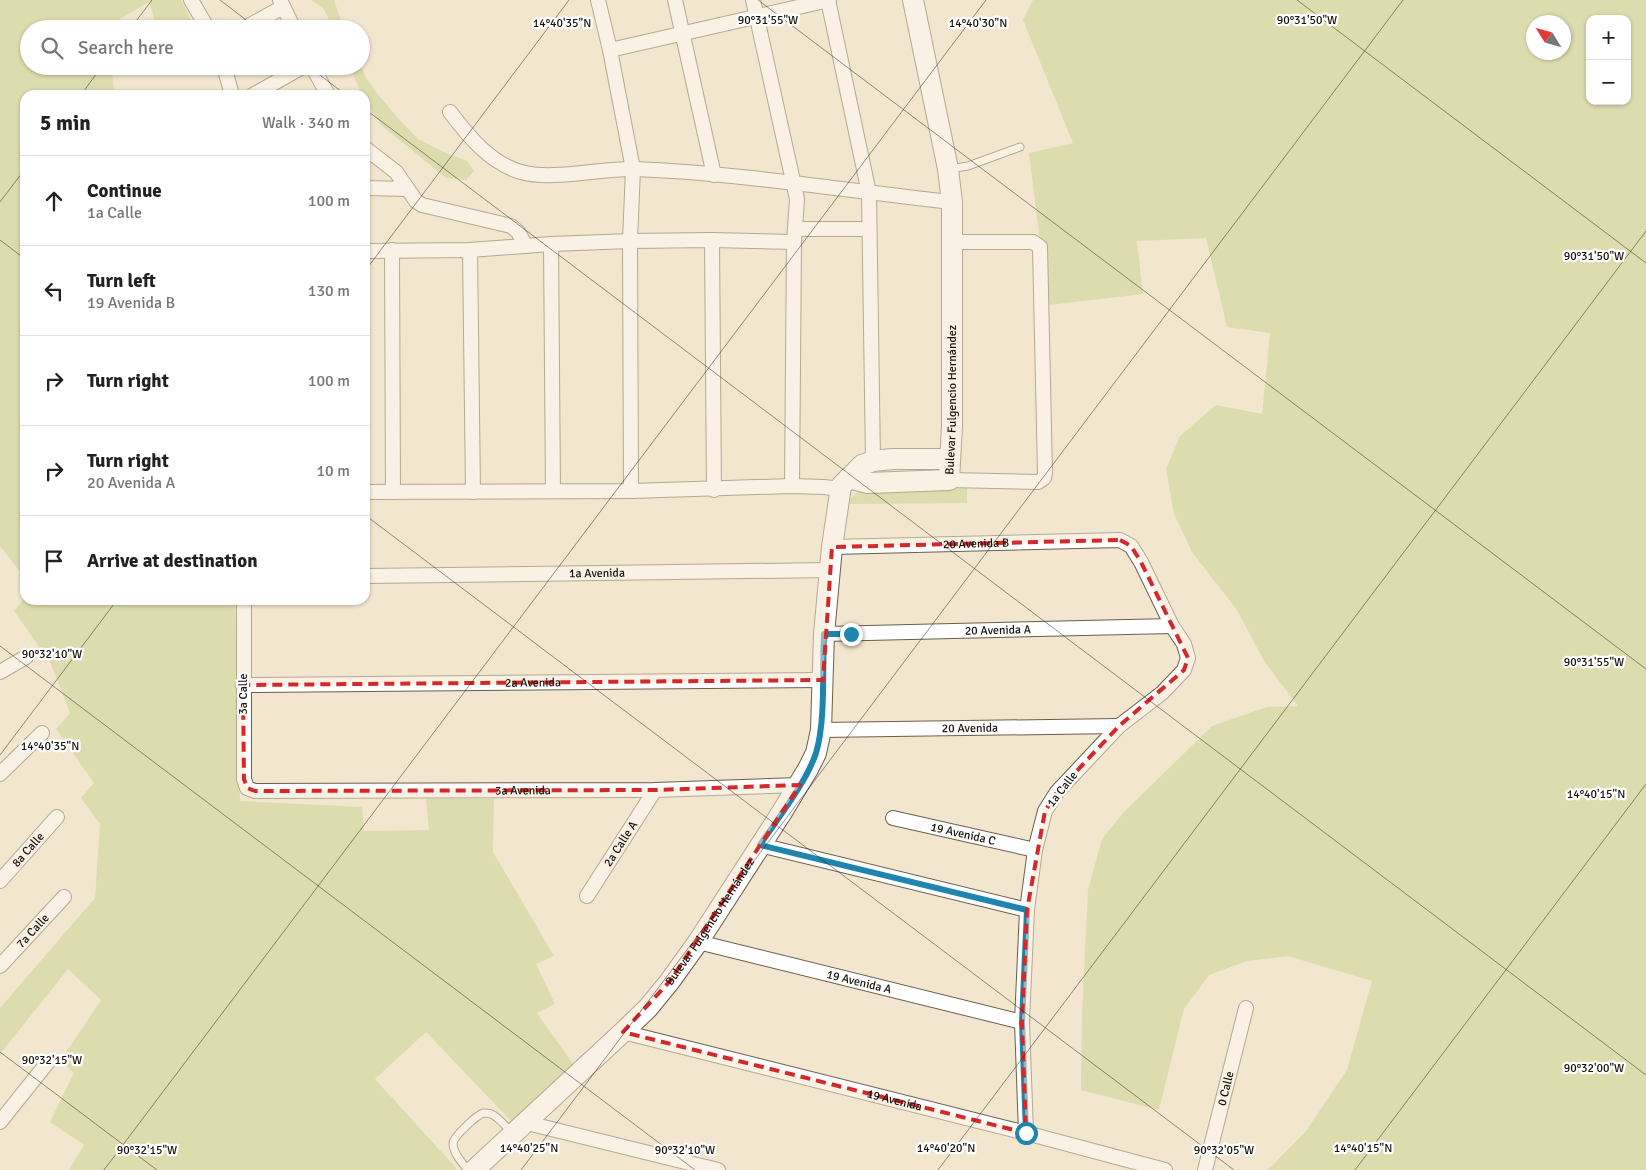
<!DOCTYPE html>
<meta charset="utf-8">
<style>
body{margin:0;font-family:Signika,sans-serif;background:#f2f2f2;color:#222}
.controls{position:absolute;right:15px;top:15px;display:grid;overflow:hidden;border-radius:10px;box-shadow:0 1px 4px #0004}
.controls button{width:45px;height:45px;display:grid;place-items:center;padding:0;border:0;border-bottom:1px solid #e0e0e0;background:#fff;color:#222;font:25px sans-serif}
.compass{position:absolute;left:1526px;top:15px;width:45px;height:45px;border-radius:50%;background:#fff;box-shadow:0 1px 4px #0004;rotate:307deg}
.stop{position:absolute;width:15px;height:15px;margin:-11px;border:4px solid #1f85ae;border-radius:50%;background:#fff}
.stop.end{background:#1f85ae;border-color:#fff;box-shadow:0 1px 5px #0008}
.list{margin:0;padding:0;list-style:none}
h2{display:flex;justify-content:space-between;align-items:center;height:65px;margin:0;padding:0 20px;font-size:21px}
h2 small{font-size:16px;font-weight:400;color:#767676}
.list li{display:grid;grid-template-columns:32px 1fr auto;gap:15px;align-items:center;box-sizing:border-box;height:90px;padding:0 20px;border-top:1px solid #e0e0e0}
.list b{display:block;font-size:19px;white-space:nowrap}
.list p{margin:0;font-size:16px;white-space:nowrap;color:#767676}
.list em{font-size:16px;font-style:normal;color:#767676}
.icon{flex:none;width:28px;height:28px;fill:none;stroke:currentColor;stroke-width:2;stroke-linecap:round;stroke-linejoin:round}
.map{position:relative;flex:none;width:1646px;height:1170px;overflow:hidden}
.search{position:absolute;background:#fff;box-shadow:0 1px 4px #0004;left:20px;top:20px;width:350px;height:55px;display:flex;align-items:center;gap:12px;box-sizing:border-box;padding:0 18px;border-radius:28px;color:#767676;font-size:19px}
.panel{position:absolute;background:#fff;box-shadow:0 1px 4px #0004;left:20px;top:90px;width:350px;height:515px;border-radius:15px}
.map>svg:first-child{display:block}
</style>
<div class="map">
<svg width="1646" height="1170" viewBox="0 0 1646 1170">
<rect width="100%" height="100%" fill="#f2e6ce"/>
<path fill="#c3d08a" fill-rule="evenodd" d="M0,0H181L196,29H158L149,2L106,27V29H29V66H111L115,95H25V578L0,546Z
M311,0H334L344,29H334L323,8Z
M1033,0H1646V1170H1268L1306,1131L1347,1070L1372,981L1288,956L1247,961L1209,975L1184,1009L1159,1110L1081,1090L1082,1013L1088,890L1102,839L1124,812L1212,726L1267,707L1298,706L1264,661L1237,610L1192,552L1174,514L1166,469L1180,436L1216,405L1262,414L1270,333L1227,327L1206,238L1137,241L1143,294L1048,305L1029,153L1073,143L1023,20ZM1590,19H1627V101H1590ZM1534,22H1564V52H1534Z
M349,66H361L366,78L376,92L397,117L418,139L446,153L467,161L474,171L466,180L446,178L381,125L365,100V95H362Z
M870,486H967V503L845,504L856,493Z
M25,598V600H235L240,801L362,807L364,831L429,830L426,799H494L493,852L554,956L536,964L555,1004L537,1013L576,1068L514,1124L426,1032L375,1079L457,1169L456,1170H69L84,1145L50,1122L74,1073L61,1060L101,1000L68,969L0,1054V1008L95,898L100,824L81,798L94,783L56,729L70,713L51,664L14,611Z"/>
<g fill="none" stroke-linecap="round" stroke-linejoin="round">
<g stroke="#6a5f4a" stroke-width="9">
<path id="lane" d="M949,169L968,166L1020,147
M468,1170C462,1163 453,1153 453,1143C454,1136 476,1116 483,1113C485,1113 489,1113 491,1114C499,1117 505,1126 511,1132"/>
</g>
<g stroke="#6a5f4a" stroke-width="16">
<g id="street">
<path d="M191,0L208,29"/>
<path d="M280,0L294,29"/>
<path d="M598,0L610,50L633,169L630,241L631,491"/>
<path d="M675,0L714,175"/>
<path d="M753,0L797,199L794,242L792,486"/>
<path d="M828,0L869,193L873,461"/>
<path d="M243,29L283,7"/>
<path d="M610,50L829,0"/>
<path d="M224,66L232,95"/>
<path d="M312,66L328,95"/>
<path d="M253,95L304,66"/>
<path d="M450,112C469,137 490,163 521,172C553,181 600,168 635,169C741,173 847,191 952,202"/>
<path d="M365,148L396,172L416,201L422,205L511,226L518,232L526,246"/>
<path d="M365,188L407,189"/>
<path d="M795,229H869"/>
<path d="M712,240L714,490"/>
<path d="M551,244L553,491"/>
<path d="M392,250L393,492"/>
<path d="M470,250L473,492"/>
<path d="M365,251L470,250L551,244L630,241L712,240L794,242"/>
<path d="M949,480L1038,482L1044,478L1045,473L1040,247L1033,242H952"/>
<path d="M365,492L631,491L792,486L824,487L840,489"/>
<path id="s1" d="M832,547L1120,540L1131,546L1141,562L1172,626L1184,644L1188,658L1184,670L1162,693L1119,726L1057,792L1045,811L1035,850L1027,910L1022,1022L1026,1133"/>
<path id="s2" d="M365,576L830,570"/>
<path id="s3" d="M244,600V779L247,788L255,791L655,790L800,785"/>
<path id="s4" d="M824,634L1172,626"/>
<path d="M0,672L26,657"/>
<path id="s5" d="M243,685L823,680"/>
<path id="s6" d="M821,730L1119,726"/>
<path d="M0,774L42,733"/>
<path id="s7" d="M893,818L1035,850"/>
<path d="M760,845L1027,910"/>
<path id="s8" d="M0,881L57,817"/>
<path id="s9" d="M587,896L655,790"/>
<path id="s10" d="M698,942L1022,1022"/>
<path id="s11" d="M0,966L64,897"/>
<path id="s12" d="M623,1032L1026,1133L1165,1170"/>
<path d="M0,1122L48,1062"/>
<path d="M527,1123L718,1170"/>
<path id="s13" d="M1205,1170L1246,1008"/>
</g>
</g>
<g stroke="#6a5f4a" stroke-width="22">
<g id="secondary">
<path id="s14" d="M849,478L868,483L949,480L952,426V202L948,169L913,0"/>
<path id="s15" d="M474,1170L623,1032L648,1008L670,981L698,942L782,812L808,769L816,753L821,730L824,634L832,547L841,486L862,465L873,461L892,459H950"/>
</g>
</g>
<use href="#lane" stroke="#fff" stroke-width="7"/>
<use href="#street" stroke="#fff" stroke-width="14"/>
<use href="#secondary" stroke="#fff" stroke-width="20"/>
</g>
<g fill="none" stroke-linecap="round" stroke-linejoin="round">
<path stroke="#1f85ae" stroke-width="6" d="M851,634H824C822,669 826,720 816,753C806,783 778,818 760,845L1027,910L1022,1022L1026,1133"/>
</g>
<path d="M0 0H1646V1170H0ZM1120,540L1131,546L1141,562L1188,658L1184,670L1119,726L1057,792L1045,811L1027,910L1022,1022L1026,1133L623,1032L670,981L800,785L655,790L255,791L247,788L244,779L243,685L823,680L832,547Z" fill="#f2e6ce" fill-opacity=".55" fill-rule="evenodd"/>
<path fill="none" stroke="#d62828" stroke-width="4" stroke-dasharray="10 6" stroke-linejoin="round" d="M1120,540L1131,546L1141,562L1188,658L1184,670L1119,726L1057,792L1045,811L1027,910L1022,1022L1026,1133L623,1032L670,981L800,785L655,790L255,791L247,788L244,779L243,685L823,680L832,547Z"/>
<path fill="none" stroke="#18140c" stroke-width="1" stroke-opacity="0.45" d="M220,0L258,29M758,0L1646,669M1297,0L1646,263M130,29L152,0M308,66L346,95M81,95L102,66M365,109L1646,1075M0,202L25,169M0,240L25,259M365,271L569,0M365,515L1234,1170M0,646L695,1170M0,755L117,600M0,1052L157,1170M104,1170L986,0M521,1170L1403,0M938,1170L1646,231M1355,1170L1646,784"/>
<g text-anchor="middle" stroke-width="4.5" stroke-linejoin="round" paint-order="stroke">
<g font-size="12" fill="#18140c" stroke="#fff">
<text dy="4" stroke="none"><textPath href="#s14" startOffset="181">Bulevar Fulgencio Hernández</textPath></text>
<text dy="4" stroke="none"><textPath href="#s1" startOffset="144">20 Avenida B</textPath></text>
<text dy="4" stroke="none"><textPath href="#s2" startOffset="232">1a Avenida</textPath></text>
<text dy="4" stroke="none"><textPath href="#s4" startOffset="174">20 Avenida A</textPath></text>
<text dy="4" stroke="none"><textPath href="#s5" startOffset="290">2a Avenida</textPath></text>
<text transform="translate(243 694) rotate(-90)" y="4">3a Calle</text>
<text dy="4" stroke="none"><textPath href="#s6" startOffset="149">20 Avenida</textPath></text>
<text transform="translate(1062 789) rotate(-52)" y="4">1a Calle</text>
<text dy="4" stroke="none"><textPath href="#s3" startOffset="465">3a Avenida</textPath></text>
<text dy="4" stroke="none"><textPath href="#s7" startOffset="72">19 Avenida C</textPath></text>
<text dy="4" stroke="none"><textPath href="#s9" startOffset="62">2a Calle A</textPath></text>
<text dy="4" stroke="none"><textPath href="#s8" startOffset="42">8a Calle</textPath></text>
<text dy="4" stroke="none"><textPath href="#s15" startOffset="344">Bulevar Fulgencio Hernández</textPath></text>
<text dy="4" stroke="none"><textPath href="#s11" startOffset="48">7a Calle</textPath></text>
<text dy="4" stroke="none"><textPath href="#s10" startOffset="166">19 Avenida A</textPath></text>
<text dy="4" stroke="none"><textPath href="#s13" startOffset="84">0 Calle</textPath></text>
<text dy="4" stroke="none"><textPath href="#s12" startOffset="280">19 Avenida</textPath></text>
</g>
</g>
<g font-size="12" text-anchor="middle" fill="#18140c" stroke="#fff" stroke-width="4.5" stroke-linejoin="round" paint-order="stroke">
<text x="768" y="24">90°31'55"W</text>
<text x="1307" y="24">90°31'50"W</text>
<text x="562" y="27">14°40'35"N</text>
<text x="978" y="27">14°40'30"N</text>
<text x="1594" y="260">90°31'50"W</text>
<text x="52" y="658">90°32'10"W</text>
<text x="1594" y="666">90°31'55"W</text>
<text x="50" y="750">14°40'35"N</text>
<text x="1596" y="798">14°40'15"N</text>
<text x="52" y="1064">90°32'15"W</text>
<text x="1594" y="1072">90°32'00"W</text>
<text x="529" y="1152">14°40'25"N</text>
<text x="946" y="1152">14°40'20"N</text>
<text x="1363" y="1152">14°40'15"N</text>
<text x="147" y="1154">90°32'15"W</text>
<text x="685" y="1154">90°32'10"W</text>
<text x="1224" y="1154">90°32'05"W</text>
</g>
</svg>
<div class="controls">
<button>+</button>
<button>−</button>
</div>
<svg class="compass" viewBox="-18 -18 36 36"><path d="M0-13l5 13h-10z" fill="#e53935"/><path d="M0 13l5-13h-10z" fill="#767676"/></svg>
<div class="stop" style="left:1026px;top:1133px"></div>
<div class="stop end" style="left:851px;top:634px"></div>
<div class="search"><svg class="icon" aria-label="search" viewBox="0 0 24 24"><circle cx="10" cy="10" r="6"/><path d="M15 15l6 6"/></svg>Search here</div>
<section class="panel">
<h2>5 min<small>Walk · 340 m</small></h2>
<ul class="list">
<li><svg class="icon" aria-label="ahead" viewBox="0 0 24 24"><path d="M12 20V5M6 11l6-6 6 6"/></svg><div><b>Continue</b><p>1a Calle</p></div><em>100 m</em></li>
<li><svg class="icon" aria-label="left" viewBox="0 0 24 24"><path d="M17 20v-9H6M10 6l-5 5 5 5"/></svg><div><b>Turn left</b><p>19 Avenida B</p></div><em>130 m</em></li>
<li><svg class="icon" aria-label="right" viewBox="0 0 24 24"><path d="M7 20v-9h11M14 6l5 5-5 5"/></svg><div><b>Turn right</b></div><em>100 m</em></li>
<li><svg class="icon" aria-label="right" viewBox="0 0 24 24"><path d="M7 20v-9h11M14 6l5 5-5 5"/></svg><div><b>Turn right</b><p>20 Avenida A</p></div><em>10 m</em></li>
<li><svg class="icon" aria-label="arrive" viewBox="0 0 24 24"><path d="M6 21V4h12l-3 4 3 4H6"/></svg><div><b>Arrive at destination</b></div></li>
</ul>
</section>
</div>
